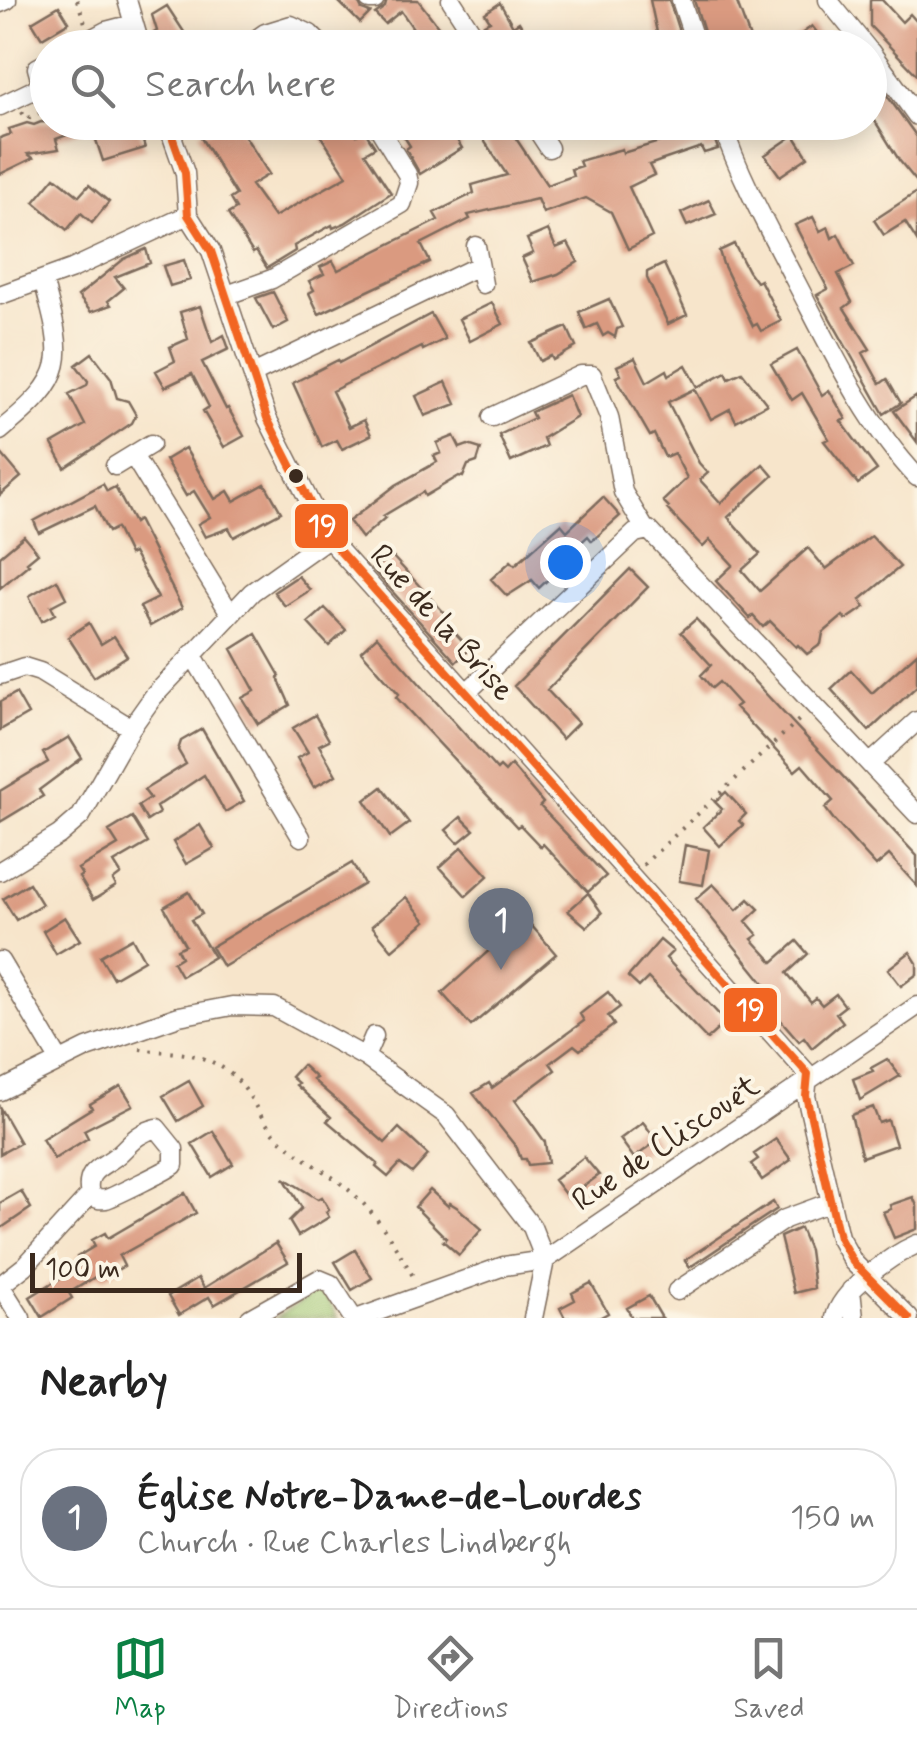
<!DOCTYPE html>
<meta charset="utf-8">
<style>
body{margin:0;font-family:Mynerve,sans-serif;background:#f6f6f6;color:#222}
.scale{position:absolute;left:30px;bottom:25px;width:272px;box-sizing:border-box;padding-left:10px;border:5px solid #3b2a1e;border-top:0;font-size:28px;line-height:35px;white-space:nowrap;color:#3b2a1e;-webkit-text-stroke:8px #fcf5e5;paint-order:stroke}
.you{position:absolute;left:565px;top:562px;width:35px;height:35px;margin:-25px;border:8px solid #fff;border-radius:50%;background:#1a73e8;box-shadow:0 0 0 15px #1a73e833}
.badge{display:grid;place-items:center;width:65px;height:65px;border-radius:50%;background:#0b8043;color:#fff;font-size:32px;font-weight:700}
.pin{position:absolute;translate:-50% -82px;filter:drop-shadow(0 2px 5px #0008)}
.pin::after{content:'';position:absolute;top:52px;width:35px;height:30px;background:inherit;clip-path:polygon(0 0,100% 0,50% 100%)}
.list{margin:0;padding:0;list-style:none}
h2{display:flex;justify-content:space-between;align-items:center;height:130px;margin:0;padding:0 40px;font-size:42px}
h2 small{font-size:32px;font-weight:400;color:#767676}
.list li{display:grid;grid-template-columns:65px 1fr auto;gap:30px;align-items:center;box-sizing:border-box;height:140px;margin:0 20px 20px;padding:0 20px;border:2px solid #e0e0e0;border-radius:40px}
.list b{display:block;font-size:38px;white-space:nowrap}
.list p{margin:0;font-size:32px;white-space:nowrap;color:#767676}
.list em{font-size:32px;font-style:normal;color:#767676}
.icon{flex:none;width:55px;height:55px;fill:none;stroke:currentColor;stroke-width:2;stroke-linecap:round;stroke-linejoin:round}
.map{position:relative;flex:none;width:917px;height:1318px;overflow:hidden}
.search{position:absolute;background:#fff;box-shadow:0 5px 25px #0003;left:30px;right:30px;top:30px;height:110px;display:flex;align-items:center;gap:25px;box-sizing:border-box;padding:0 35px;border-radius:55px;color:#767676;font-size:38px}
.sheet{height:290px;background:#fff}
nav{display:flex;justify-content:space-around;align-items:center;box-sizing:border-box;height:140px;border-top:2px solid #e0e0e0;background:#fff;font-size:28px;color:#767676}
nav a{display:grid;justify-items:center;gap:5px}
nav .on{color:#0b8043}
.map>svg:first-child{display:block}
</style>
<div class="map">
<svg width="917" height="1318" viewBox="0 0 917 1318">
<rect width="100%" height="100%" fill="#fcf5e5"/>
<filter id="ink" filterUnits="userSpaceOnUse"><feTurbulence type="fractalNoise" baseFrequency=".01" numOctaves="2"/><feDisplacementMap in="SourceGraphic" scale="20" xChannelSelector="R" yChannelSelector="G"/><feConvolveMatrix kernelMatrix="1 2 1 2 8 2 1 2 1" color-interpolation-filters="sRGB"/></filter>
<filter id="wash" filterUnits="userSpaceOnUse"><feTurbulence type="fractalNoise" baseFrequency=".0048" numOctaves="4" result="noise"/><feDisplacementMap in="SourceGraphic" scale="40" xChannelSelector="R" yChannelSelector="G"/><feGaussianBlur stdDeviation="2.25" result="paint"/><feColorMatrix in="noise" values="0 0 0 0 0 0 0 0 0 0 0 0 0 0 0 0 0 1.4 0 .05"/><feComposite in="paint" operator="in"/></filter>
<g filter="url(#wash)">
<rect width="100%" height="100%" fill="#f7e5cb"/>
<path fill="#9dc672" stroke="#6c7848" stroke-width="2.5" d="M313,1289L325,1293L338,1318H275L306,1299L304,1294Z"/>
<g id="blocks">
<path fill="#da9a80" d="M337,0H357L362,10L370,13L360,23Z
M387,0H418L455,48H400L417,34L401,11L385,24L375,14L385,7Z
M650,0H669L684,48H668L664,35L658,37Z
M694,0H736L751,41L742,48H709Z
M870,0H882L902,22L910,14L917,22V75L870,26Z
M500,3L513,26L519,22L535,48H499L484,24L490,21L485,13Z
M59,6L69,22L42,38L32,22Z
M167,6L184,32L163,48H156L152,34L157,31L152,15Z
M812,26L829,48H783Z
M870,72L917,137V182L899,160L870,113Z
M41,122L97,124L56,139L59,149L28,154L33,158L0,174V138L11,134L9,129L27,123L34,125Z
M100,122H137L145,148L103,161L93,131Z
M214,122H236L269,174L251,185L274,217L347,176L317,130L329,122H349L357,135L364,130L375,147L365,153L391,193L345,223L333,228L332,225L294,246L295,251L267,268L256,251L253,253L228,214L236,209L230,199L236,195L198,133L217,128Z
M395,122H428L436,136L449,127L462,148L420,174L406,149L410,146Z
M485,122H505L547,185L573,176L571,169L581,166L579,161L622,149L623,153L696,131L695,128L709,124L718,149L704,153L701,147L660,161L649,165L654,175L629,187L652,237L628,249L611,212L586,198L543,213L537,199L468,215L470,219L421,244L430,262L319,314L309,293L314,290L309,281L324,274L320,267L333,261L338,270L438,220L434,213L474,193L472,185L507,175L481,136L491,130Z
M734,122H777V125L740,138Z
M794,135L808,157L780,176L765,155Z
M55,177L79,196L89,185L109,202L92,223L81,213L67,230L34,202Z
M917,192V241L905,222L884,235L874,220Z
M709,200L716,214L687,226L681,213Z
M813,217L820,231L828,227L832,238L838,234L854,266L838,274L852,302L844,308L870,349L863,353L880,384L887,379L901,403L884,414L817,295L828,289L795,225Z
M548,230L556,248L568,243L578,262L558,274L533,282L522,258L533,253L527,239Z
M734,244L748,271L756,282L760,280L781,321L761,331L757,324L753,326L723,264L719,251Z
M146,249L150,263L115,277L124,288L108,301L111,305L91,312L78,296L124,259Z
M184,260L190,280L170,286L163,266Z
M664,264L687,315L668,324L647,278V272Z
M273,292L288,322L273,330L256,298Z
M609,299L622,327L617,329L615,337L608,333L603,336L597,324L586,329L579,312Z
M492,303L503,324L470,341L459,319Z
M200,306L212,342L224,335L229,349L202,362L226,409L228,408L244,436L224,447L203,411L209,407L192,374L165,387L156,371L175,361L170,347L188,339L180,312Z
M431,314L445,339L423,350L422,347L332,391L349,427L364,420L371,435L342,449L337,440L322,447L293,383L338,360L339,363Z
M567,327L576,347L553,360L551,356L540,361L531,343Z
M797,350L822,395L829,390L846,419L841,421L877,470L858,484L824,441L829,439L802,393L792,400L771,364Z
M92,353L111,378L117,398L128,401L136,415L132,423L65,468L52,444L85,425L69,394L87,385L88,381L76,365Z
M635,358L647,382L667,370L669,375L686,365L698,387L726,372L729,378L742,372L767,404L736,421L730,409L711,419L695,389L668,402L699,463L708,473L700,480L721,503L763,464L773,476L728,517L760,554L742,570L760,591L808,548L826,569L871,536L900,567L860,600L865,607L846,620L843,616L823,633L821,644L817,647L807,654L798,645L796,647L770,621L763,627L753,616L750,618L716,581L733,565L710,540L703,547L667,509L669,507L663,501L687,478L674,453L665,457L654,434L650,436L616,377L621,375L617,366Z
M446,382L456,404L425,416L416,396Z
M568,395L577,417L543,438L546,446L511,462L499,435L534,418L531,412Z
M917,396V442L894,411Z
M454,436L460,448L468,445L481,449L477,462L468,465L463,477L459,476L425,496L423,492L383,516L385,518L362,538L349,521L396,485L437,462L434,456L441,453L437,443Z
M185,448L215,499L228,491L234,501L265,484L281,512L234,537L229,528L205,537L198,524L210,517L194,491L186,496L165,460Z
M0,452L21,477L0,495Z
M103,484L107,491L115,487L134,523L138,520L182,608L150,626L140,607L158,598L133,553L129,555L116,528L108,532L95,506L39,533L34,521Z
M603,497L620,516L592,541L588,536L554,567L557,571L539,588L532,580L507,596L491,579L511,561L515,565L561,524L567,531Z
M24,536L38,553L27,562L29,564L0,588V556Z
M392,556L448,617L444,621L470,649L456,662L372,569Z
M630,569L648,587L547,690L578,723L562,739L514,686Z
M298,576L310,590L285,606L274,592Z
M57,580L66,598L51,606L55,614L42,621L29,596Z
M325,608L346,630L329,646L308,623Z
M696,619L917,856V886L889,855L876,866L834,820L825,808L833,801L802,765L795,771L735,707L739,704L719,682L712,688L701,675L711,665L681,632Z
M89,623L101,644L114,636L127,656L94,677L68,637Z
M256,634L280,676L278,678L290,705L258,724L242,698L255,691L232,649Z
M377,636L497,770L500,767L505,772L511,765L543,803L540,806L606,876L588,892L543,844L541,847L520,825L517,827L396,697L399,694L361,651Z
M917,653V686L869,731L831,689L851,670L872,693Z
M16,693L28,714L0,730V702Z
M315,715L329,740L319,745L336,775L314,787L297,758L308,752L293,728Z
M202,729L244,801L225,812L204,775L156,807L159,813L147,821L138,806L150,798L144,790L186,764L178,750L181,741Z
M69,737L82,758L39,790L43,796L0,822V791L48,762L43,753Z
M382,787L409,823L390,837L365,800Z
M726,792L746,814L739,821L743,825L720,846L703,827L722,809L715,802Z
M132,817L148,843L114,863L121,874L113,880L116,886L93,900L79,877L82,875L78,869L118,845L109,831Z
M461,817L474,830L458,843L446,830Z
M200,825L214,848L186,864L173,842Z
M685,845L709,850L703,885L679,881Z
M462,847L488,876L466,896L440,867Z
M352,863L364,884L223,967L211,947Z
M29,883L42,904L16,920L3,899Z
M713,884L737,910L749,899L759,909L746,921L758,935L752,939L773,962L797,941L808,954L787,973L811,1002L816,998L822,1005L836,994L845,1006L836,1013L843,1022L812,1048L804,1037L799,1041L759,995L768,988L696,899Z
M189,892L202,914L191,920L214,957L181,976L173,962L181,957L177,949L185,945L164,907Z
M588,893L602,913L587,927L568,911Z
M406,897L426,921L392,950L372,926Z
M65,917L80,940L56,954L43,931Z
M525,918L556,954L471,1026L442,993Z
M132,938L144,960L113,978L100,956Z
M660,940L673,951L666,958L726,1022L707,1039L648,978L639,987L628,977Z
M910,952L917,963V974L901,986L888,969Z
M608,992L620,1007L608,1016L614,1025L580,1050L574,1045L550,1063L555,1070L515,1100L545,1142L548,1163L528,1165L526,1159H521L517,1148L473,1093L489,1083L492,1088L584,1021L580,1014Z
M887,1059L900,1076L860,1100L853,1079L873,1071L871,1068Z
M302,1065L316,1078L313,1080L385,1143L399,1128L428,1155L412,1173L400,1164L388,1177L376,1167L378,1164L327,1121L331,1117L296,1085L298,1083L291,1077Z
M189,1081L203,1106L178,1121L163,1096Z
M121,1086L133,1105L84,1130L88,1138L54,1159L42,1139L92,1108L90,1104Z
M873,1107L879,1123L888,1120L896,1145L862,1157L851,1115Z
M0,1108L20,1143L0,1154Z
M643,1122L657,1141L634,1158L620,1139Z
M213,1131L233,1164L212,1177L192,1144Z
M776,1139L791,1160L762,1180L751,1164L758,1159L754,1154Z
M584,1157L599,1175L568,1198L554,1180Z
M284,1178L318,1199L322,1197L329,1209L326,1212L329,1217L298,1236L289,1221L302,1208Z
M430,1190L448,1206L450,1203L458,1208L482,1229L459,1255L443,1241L446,1238L415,1207Z
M21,1191L31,1208L0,1229V1203Z
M185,1193L196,1213L119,1256L124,1266L103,1278L100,1274L69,1293L72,1298L42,1317L30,1297L81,1265L77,1257L95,1246L92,1240L105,1233L108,1238Z
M913,1197L917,1206V1229L894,1238L883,1212L891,1209L890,1205Z
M773,1202L777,1209L690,1267L685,1260Z
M800,1228L809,1250L814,1288L794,1293L780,1237Z
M276,1243L288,1262L214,1305L209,1297L179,1315L168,1296L198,1278L204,1288Z
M355,1250L372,1278L352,1290L335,1262Z
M591,1283L608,1313L599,1318H565L560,1308L575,1300L572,1293Z
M649,1296L662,1318H632L627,1308Z"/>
</g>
</g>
<g filter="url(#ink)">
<use href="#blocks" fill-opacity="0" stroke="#7d6b5b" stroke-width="2.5"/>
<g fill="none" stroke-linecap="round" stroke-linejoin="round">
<g stroke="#7d6b5b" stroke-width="21">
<path id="minor" d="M127,0L141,48
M369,0H375
M451,0L482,48
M681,0L697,48
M828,0L867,48
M0,3L7,0
M74,48L106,31L133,24
M244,48L265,33L291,25L310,34L324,48
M870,51L917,116
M0,106L42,86L37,68L48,62
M167,122L185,173L188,215L211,251L267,418L328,538L808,1074L806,1096L839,1237L853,1262L909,1318
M532,122L549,148
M721,122C740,178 769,230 796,282C831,349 865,422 917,477
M476,246L483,284
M0,295L72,269L188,215
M227,295L272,279L402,204L409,183L407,174L375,122
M253,374L478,266
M492,417L581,375H592L609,417L623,492L645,529
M0,431C69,375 65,361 43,280
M134,457L230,613
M115,466L151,444
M192,654L301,837
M0,675L24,667L40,672L131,728
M466,693L635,533L649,530L917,814
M870,764L917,721
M0,871L59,835L81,816L131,728L153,697L252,592L328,538
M0,961L59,1060
M365,1057L374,1036
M0,1091L87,1048L179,1016L232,1006L274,1007L365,1057L446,1115L532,1227L545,1260L504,1266L359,1318
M157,1128L174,1149V1165C170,1169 111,1198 106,1199C97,1200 98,1199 90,1195C83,1167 107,1167 122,1151C133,1140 140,1132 157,1128Z
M2,1284L25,1266L90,1195
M0,1285L21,1318
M851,1290L854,1318
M677,1291L785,1219L831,1202
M250,1318L319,1279L331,1284L353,1318
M533,1318L545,1260L917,1006
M835,1318C840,1291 892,1255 917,1244"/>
</g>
<path stroke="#7d6b5b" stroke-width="4" stroke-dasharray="2.5 8" stroke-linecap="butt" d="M77,0L85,23
M22,112L26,119L48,109
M643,865L801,718
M140,1049C164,1053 192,1051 214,1063C253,1083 251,1111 278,1137C298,1157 324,1169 345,1187C375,1210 396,1246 414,1278"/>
<use href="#minor" stroke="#fff" stroke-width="18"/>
<g stroke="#fcf5e5" stroke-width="15">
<path id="bus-1" d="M167,122L185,173L188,215L211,251L267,418L328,538L808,1074L806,1096L839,1237L853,1262L909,1318"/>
</g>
<use href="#bus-1" stroke="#f26522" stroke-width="8"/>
</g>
</g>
<circle fill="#3b2a1e" stroke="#fcf5e5" stroke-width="4" cx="296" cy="476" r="9"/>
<g text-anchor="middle" stroke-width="8" stroke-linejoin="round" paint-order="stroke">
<g font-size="32" fill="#3b2a1e" stroke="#fcf5e5">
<text transform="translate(443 622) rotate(48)" y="11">Rue de la Brise</text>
<text transform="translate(665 1142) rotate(-34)" y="11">Rue de Cliscouët</text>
</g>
</g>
<g stroke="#fcf5e5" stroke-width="4">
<rect x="293" y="502" width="57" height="48" rx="10" fill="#f26522"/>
<rect x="722" y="986" width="57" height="48" rx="10" fill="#f26522"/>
</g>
<g font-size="28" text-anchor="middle" font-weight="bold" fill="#fff">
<text x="322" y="535">19</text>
<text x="750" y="1019">19</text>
</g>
</svg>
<div class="scale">100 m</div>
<div class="you"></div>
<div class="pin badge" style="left:501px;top:970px;background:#6b7280">1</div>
<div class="search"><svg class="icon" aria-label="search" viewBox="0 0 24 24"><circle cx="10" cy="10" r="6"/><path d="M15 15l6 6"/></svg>Search here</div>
</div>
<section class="sheet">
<h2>Nearby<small></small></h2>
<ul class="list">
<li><span class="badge" style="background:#6b7280">1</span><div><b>Église Notre-Dame-de-Lourdes</b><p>Church · Rue Charles Lindbergh</p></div><em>150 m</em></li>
</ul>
</section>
<nav>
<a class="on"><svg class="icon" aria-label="map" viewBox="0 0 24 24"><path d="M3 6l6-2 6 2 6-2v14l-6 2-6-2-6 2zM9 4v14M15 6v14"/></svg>Map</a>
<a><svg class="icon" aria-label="directions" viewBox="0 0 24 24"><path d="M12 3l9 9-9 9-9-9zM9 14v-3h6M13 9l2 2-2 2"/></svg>Directions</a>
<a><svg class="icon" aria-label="saved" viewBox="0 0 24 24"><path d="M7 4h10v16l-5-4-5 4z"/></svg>Saved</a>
</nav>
